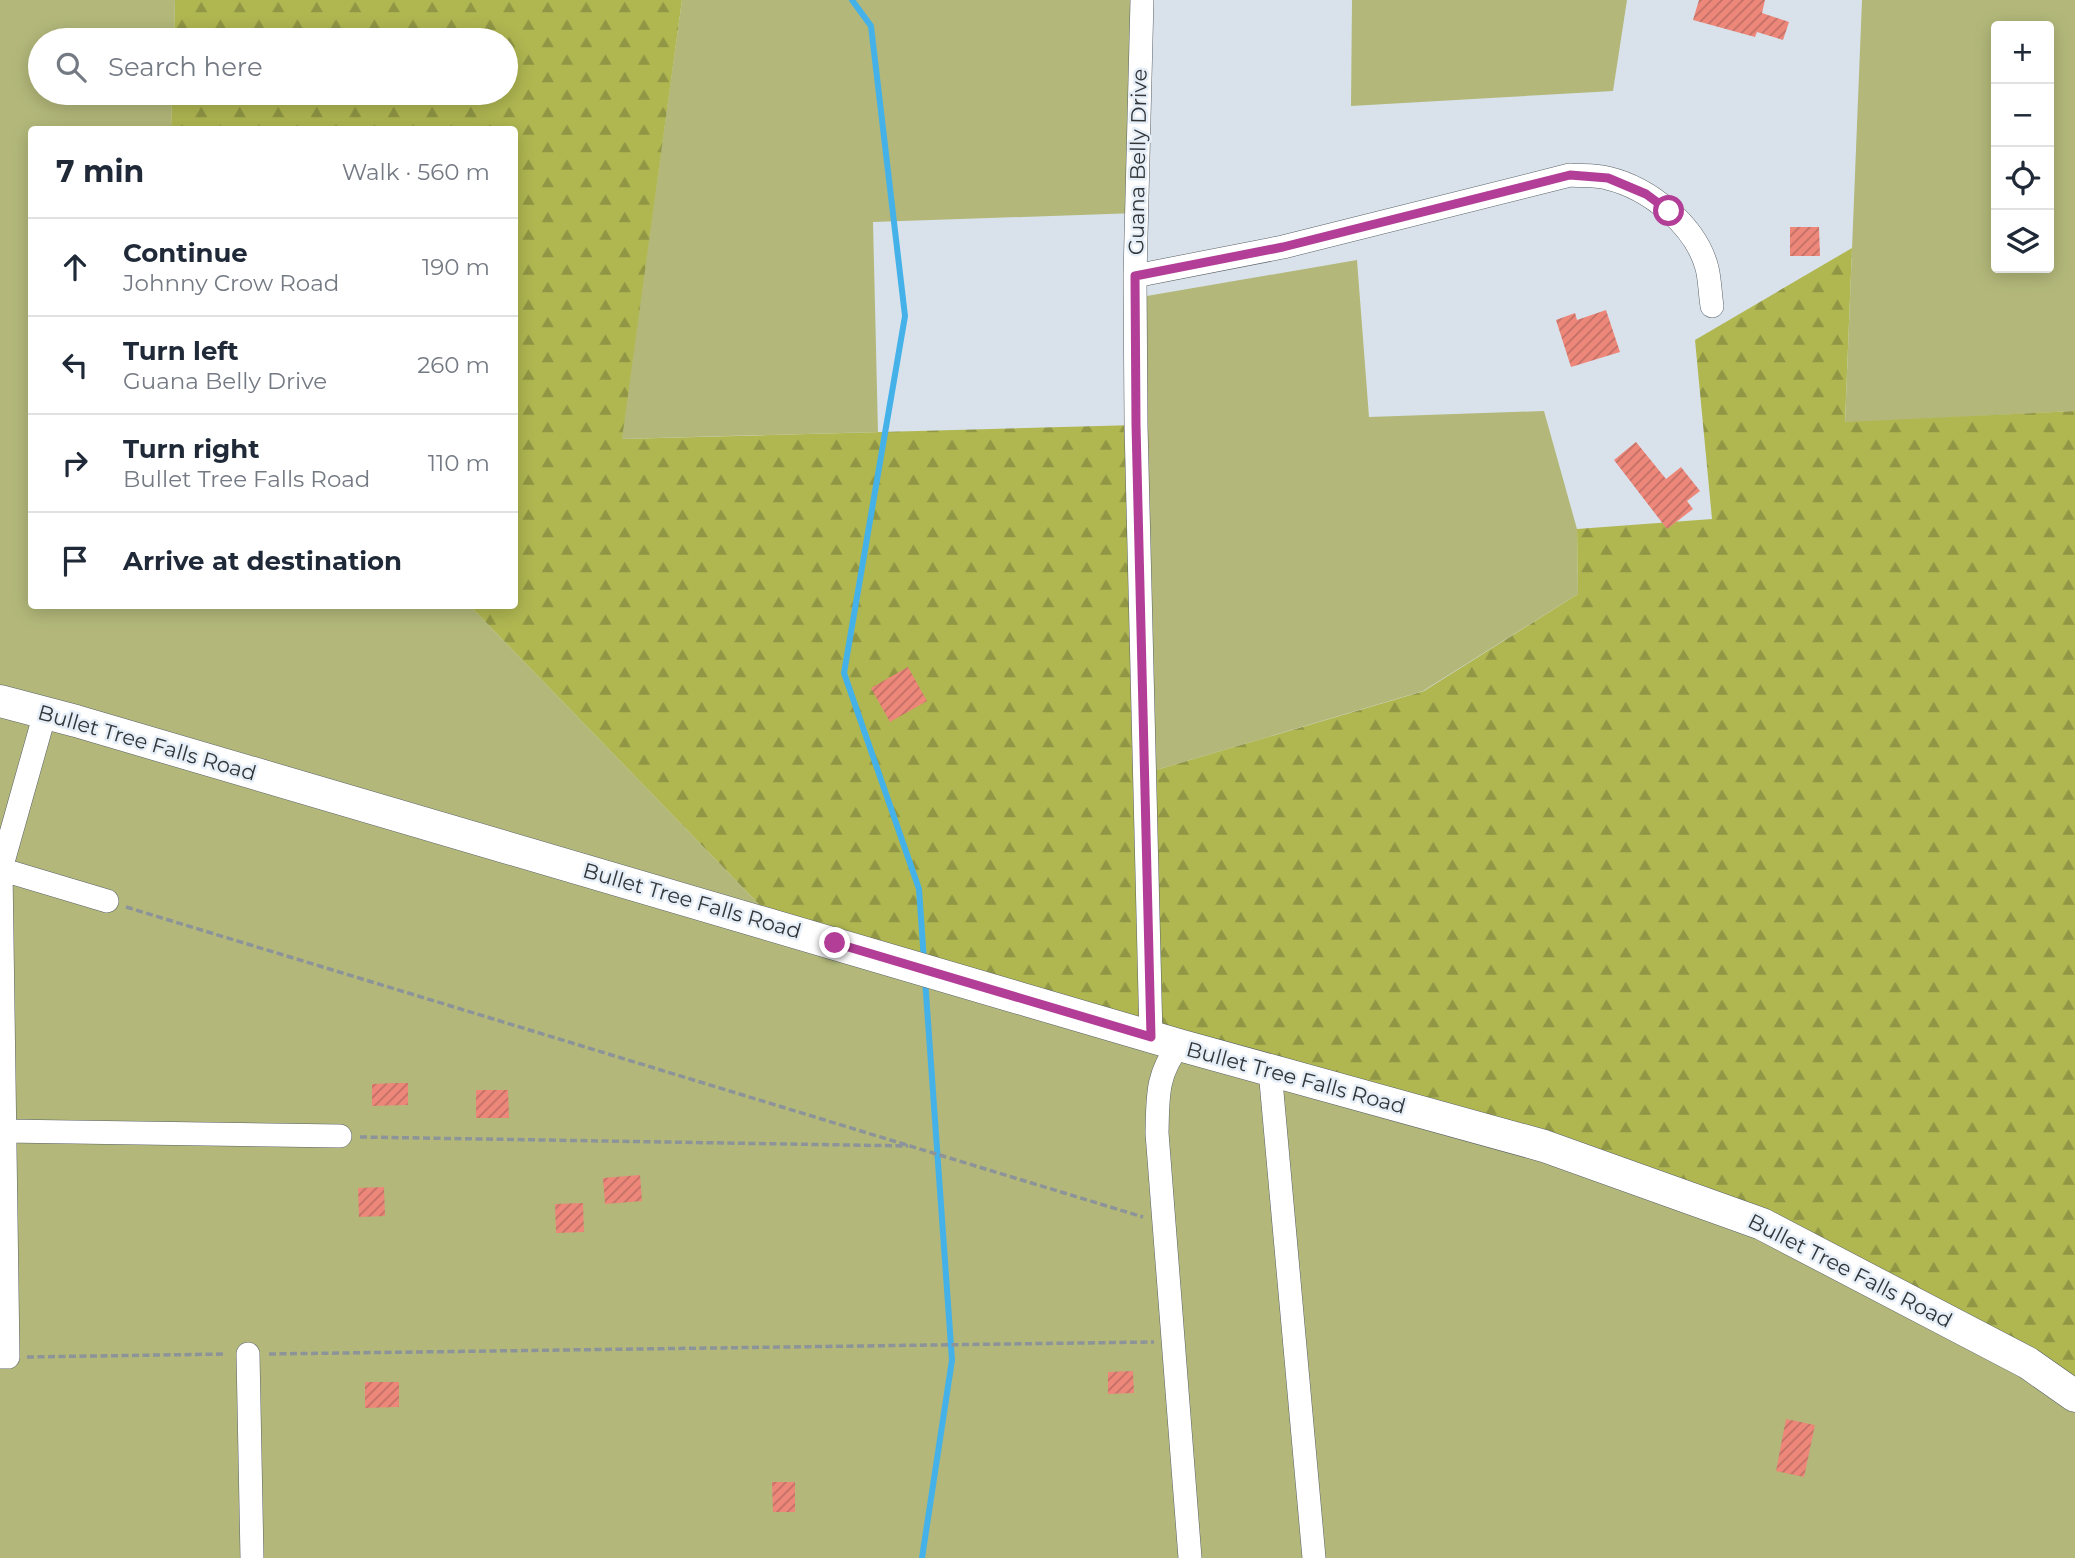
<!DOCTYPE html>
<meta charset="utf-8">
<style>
body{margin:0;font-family:Montserrat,sans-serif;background:#f6f6f7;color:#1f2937}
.controls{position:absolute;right:21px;top:21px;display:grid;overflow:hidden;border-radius:7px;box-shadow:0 4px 18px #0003}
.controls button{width:63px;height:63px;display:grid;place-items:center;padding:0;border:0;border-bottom:2px solid #e0e1e3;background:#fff;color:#1f2937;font:35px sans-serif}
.stop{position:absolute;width:21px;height:21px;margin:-16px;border:5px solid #b23e97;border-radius:50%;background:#fff}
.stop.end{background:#b23e97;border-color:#fff;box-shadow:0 2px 7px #0008}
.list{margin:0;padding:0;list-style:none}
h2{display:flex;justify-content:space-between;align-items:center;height:91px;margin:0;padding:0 28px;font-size:30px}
h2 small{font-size:23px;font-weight:400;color:#747a83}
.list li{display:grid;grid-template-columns:46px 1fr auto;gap:21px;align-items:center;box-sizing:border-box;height:98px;padding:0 28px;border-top:2px solid #e0e1e3}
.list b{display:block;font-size:26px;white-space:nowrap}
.list p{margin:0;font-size:23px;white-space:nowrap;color:#747a83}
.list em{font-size:23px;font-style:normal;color:#747a83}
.icon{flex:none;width:38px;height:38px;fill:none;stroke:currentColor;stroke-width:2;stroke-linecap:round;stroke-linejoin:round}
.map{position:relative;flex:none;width:2075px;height:1558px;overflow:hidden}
.search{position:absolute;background:#fff;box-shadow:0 4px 18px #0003;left:28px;top:28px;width:490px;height:77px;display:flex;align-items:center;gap:18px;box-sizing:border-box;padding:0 24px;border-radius:38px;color:#747a83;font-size:26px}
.panel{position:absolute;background:#fff;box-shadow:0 4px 18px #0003;left:28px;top:126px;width:490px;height:483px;border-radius:7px}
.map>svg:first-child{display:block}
</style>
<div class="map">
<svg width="2075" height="1558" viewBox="0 0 2075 1558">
<defs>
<pattern id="forest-firs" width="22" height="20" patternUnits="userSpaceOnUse" patternTransform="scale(1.75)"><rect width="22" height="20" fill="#b0b751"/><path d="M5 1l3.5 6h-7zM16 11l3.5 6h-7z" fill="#909644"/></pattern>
<pattern id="building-hatch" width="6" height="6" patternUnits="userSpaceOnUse" patternTransform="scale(1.75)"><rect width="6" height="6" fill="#ed877a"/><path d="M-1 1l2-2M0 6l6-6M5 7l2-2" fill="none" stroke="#c16f65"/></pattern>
</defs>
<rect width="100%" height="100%" fill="#d9e2eb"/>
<path fill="#b3b87a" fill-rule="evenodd" d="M0,0H175L174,40H40V93H172L171,129L32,130V606H470L780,926L1762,1224L2075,1396V1558H0Z
M682,0H1142L1137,213L873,222L878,432L621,439Z
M1352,0H1627L1613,91L1351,106Z
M1862,0H2075V411L1845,423ZM1996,26H2049V268H1996Z
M1357,260L1369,417L1544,411L1577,529L1578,594L1423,691L1146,773L1135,298Z"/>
<path fill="url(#forest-firs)" d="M175,0H682L622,439L1136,425L1146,773L1424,691L1578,594L1577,529L1712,519L1695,340L1852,248L1845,422L2075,411V1396L1762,1224L780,926L470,606H514V130H171L172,93H506V40H174Z"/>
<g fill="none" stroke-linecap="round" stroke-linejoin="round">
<path stroke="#45b1e9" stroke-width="6" d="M852,0L871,26L905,316L844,673L919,889L924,961
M922,1558L952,1360L925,979"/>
</g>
<path fill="url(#building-hatch)" d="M1699,0H1765L1762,13L1789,22L1783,40L1757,32L1755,37L1693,20Z
M1790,227H1819L1820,256H1790Z
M1606,310L1620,352L1571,367L1556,320L1575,313L1577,320Z
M1636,442L1666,479L1681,467L1700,491L1687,501L1693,509L1667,529L1614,460Z
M908,667L927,701L890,722L871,688Z
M396,1083H408V1105L372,1106V1084Z
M476,1090H508L509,1118H476Z
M640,1175L642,1201L605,1204L603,1178Z
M384,1187L385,1216L359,1217L358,1188Z
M583,1203L584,1232L556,1233L555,1204Z
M1133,1371L1134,1393L1108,1394V1372Z
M365,1382H399V1407L365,1408Z
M1786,1419L1815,1425L1804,1477L1776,1471Z
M772,1482H795V1512H773Z"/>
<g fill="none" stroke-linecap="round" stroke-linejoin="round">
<g stroke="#586067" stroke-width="24">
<path id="street" d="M1142,0L1135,276L1136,425L1151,1037
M1135,276L1283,247L1570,175C1582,176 1596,175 1607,178C1650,188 1696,226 1707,268C1710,280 1710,294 1712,306
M0,869L107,901
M1179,1045C1156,1075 1158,1097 1157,1133L1190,1558
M1270,1070L1314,1558
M5,1131L340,1136
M248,1354L252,1558
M0,1357H8L1,869L45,713"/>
</g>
<g stroke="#586067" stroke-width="33">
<path id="secondary" d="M0,701L76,721L1179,1045L1544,1146L1762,1224L2028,1363L2075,1396"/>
</g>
<path stroke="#8c9399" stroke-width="3.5" stroke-dasharray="7 3.5" stroke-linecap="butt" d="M126,907L1143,1217
M360,1137L908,1146
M269,1354L1154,1342
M27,1357L226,1354"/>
<use href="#street" stroke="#fff" stroke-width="23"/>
<use href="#secondary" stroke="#fff" stroke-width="32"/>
</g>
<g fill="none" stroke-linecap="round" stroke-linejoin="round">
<path stroke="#b23e97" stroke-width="9" d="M835,943L1151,1037L1136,425L1135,276L1283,247L1570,175L1608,178L1646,194L1669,211"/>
</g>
<g text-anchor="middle" stroke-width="5" stroke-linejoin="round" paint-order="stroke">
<g font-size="21" fill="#323639" stroke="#e6eff8">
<text transform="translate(1138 162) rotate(-89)" y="7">Guana Belly Drive</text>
<text transform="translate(147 743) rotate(16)" y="7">Bullet Tree Falls Road</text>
<text transform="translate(692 901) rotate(16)" y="7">Bullet Tree Falls Road</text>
<text transform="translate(1296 1078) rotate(15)" y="7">Bullet Tree Falls Road</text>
<text transform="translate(1850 1271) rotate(27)" y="7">Bullet Tree Falls Road</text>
</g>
</g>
</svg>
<div class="controls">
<button>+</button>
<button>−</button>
<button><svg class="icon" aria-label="locate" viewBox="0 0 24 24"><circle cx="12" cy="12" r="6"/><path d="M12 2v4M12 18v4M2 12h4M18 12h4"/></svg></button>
<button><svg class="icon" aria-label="layers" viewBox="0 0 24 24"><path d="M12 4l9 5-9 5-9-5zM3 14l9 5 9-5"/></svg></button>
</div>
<div class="stop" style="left:1669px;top:211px"></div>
<div class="stop end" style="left:835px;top:943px"></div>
<div class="search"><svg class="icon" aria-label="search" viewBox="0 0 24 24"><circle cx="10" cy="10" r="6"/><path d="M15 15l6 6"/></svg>Search here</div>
<section class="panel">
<h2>7 min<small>Walk · 560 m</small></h2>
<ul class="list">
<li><svg class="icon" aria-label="ahead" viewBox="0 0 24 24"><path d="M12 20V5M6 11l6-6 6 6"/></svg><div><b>Continue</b><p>Johnny Crow Road</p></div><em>190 m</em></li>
<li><svg class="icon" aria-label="left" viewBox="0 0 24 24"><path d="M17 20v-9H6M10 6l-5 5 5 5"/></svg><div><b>Turn left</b><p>Guana Belly Drive</p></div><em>260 m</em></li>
<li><svg class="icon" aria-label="right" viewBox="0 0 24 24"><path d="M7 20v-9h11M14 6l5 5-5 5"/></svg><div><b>Turn right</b><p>Bullet Tree Falls Road</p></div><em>110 m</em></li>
<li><svg class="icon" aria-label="arrive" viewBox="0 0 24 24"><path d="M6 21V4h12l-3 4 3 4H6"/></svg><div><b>Arrive at destination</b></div></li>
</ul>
</section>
</div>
